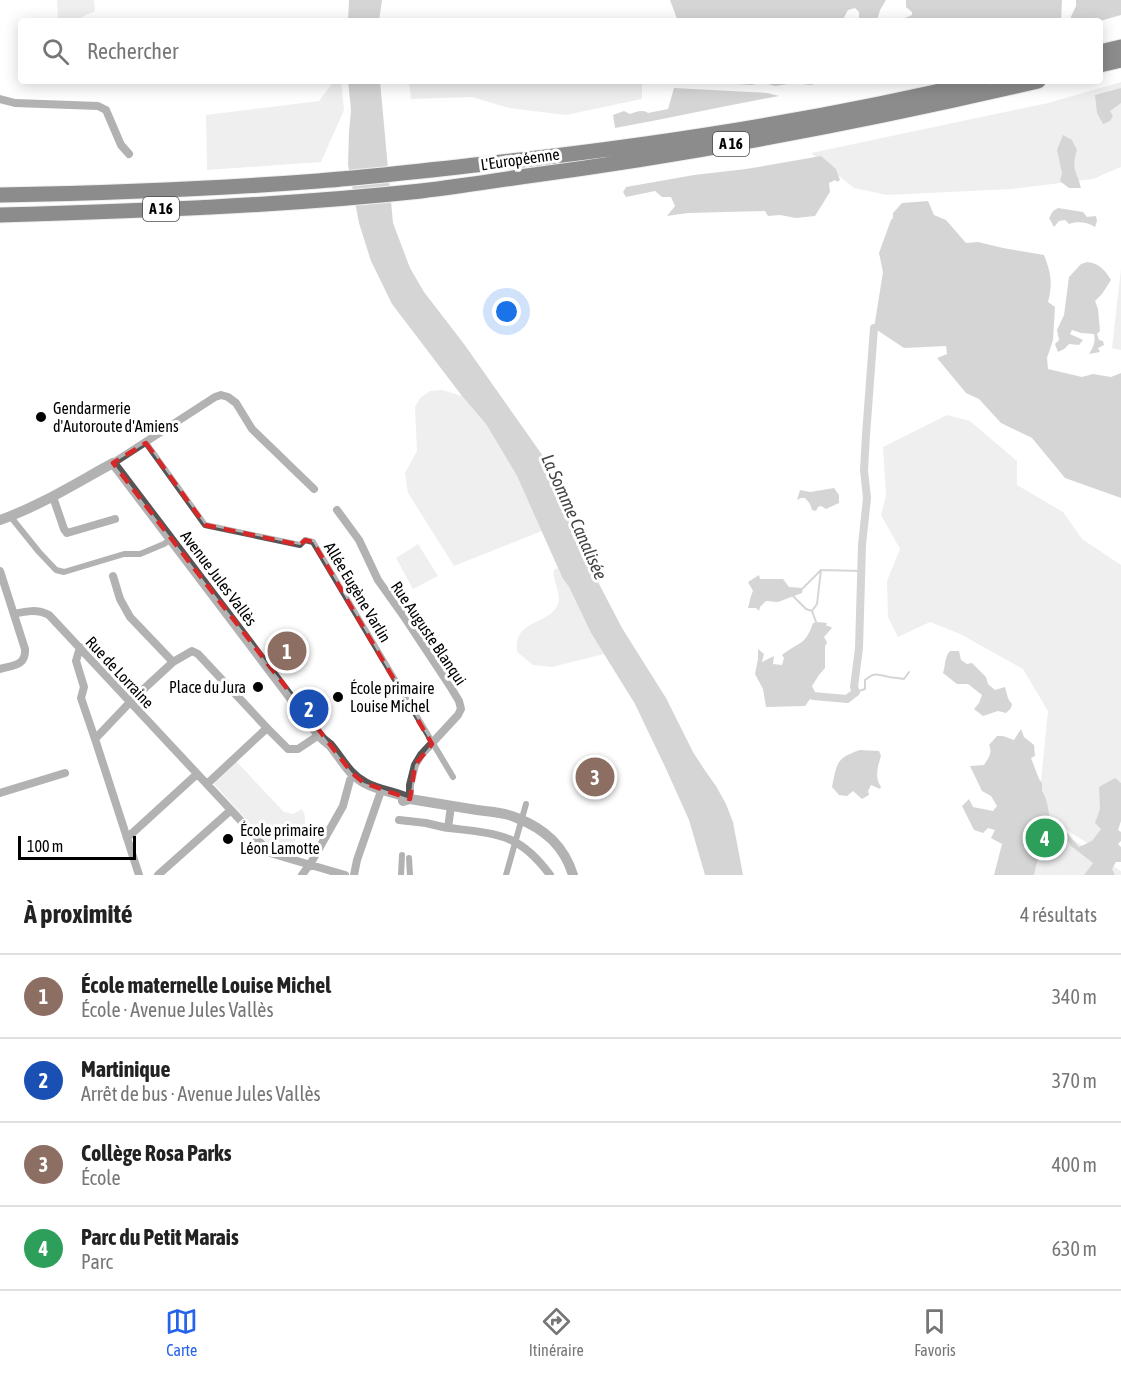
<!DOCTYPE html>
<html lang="fr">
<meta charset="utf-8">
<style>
body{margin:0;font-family:"Asap Condensed",sans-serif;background:#f6f6f6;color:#222}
.scale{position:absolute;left:18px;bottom:15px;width:118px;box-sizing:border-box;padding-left:6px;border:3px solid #000;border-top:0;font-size:16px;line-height:21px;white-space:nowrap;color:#000;-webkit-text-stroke:4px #fff;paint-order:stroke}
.you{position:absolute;left:507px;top:312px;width:21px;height:21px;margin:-15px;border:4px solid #fff;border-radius:50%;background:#1a73e8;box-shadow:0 0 0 9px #1a73e833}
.badge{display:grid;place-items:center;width:39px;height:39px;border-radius:50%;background:#2563eb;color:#fff;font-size:20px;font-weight:700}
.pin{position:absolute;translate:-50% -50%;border:3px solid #fff;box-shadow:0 2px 6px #0006}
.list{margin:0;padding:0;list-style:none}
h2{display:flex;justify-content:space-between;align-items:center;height:78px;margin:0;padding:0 24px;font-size:26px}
h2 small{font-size:20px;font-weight:400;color:#767676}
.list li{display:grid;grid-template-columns:39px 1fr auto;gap:18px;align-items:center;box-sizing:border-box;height:84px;padding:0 24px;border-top:2px solid #e0e0e0}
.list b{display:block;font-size:22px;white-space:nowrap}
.list p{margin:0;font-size:20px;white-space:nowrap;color:#767676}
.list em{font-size:20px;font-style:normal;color:#767676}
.icon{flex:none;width:33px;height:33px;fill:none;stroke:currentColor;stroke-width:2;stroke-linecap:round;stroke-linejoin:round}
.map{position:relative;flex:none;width:1121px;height:875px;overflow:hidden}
.search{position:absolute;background:#fff;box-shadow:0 3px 15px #0003;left:18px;right:18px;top:18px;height:66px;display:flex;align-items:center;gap:15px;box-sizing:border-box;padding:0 21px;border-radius:6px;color:#767676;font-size:22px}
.sheet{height:414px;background:#fff}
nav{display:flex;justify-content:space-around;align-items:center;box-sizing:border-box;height:84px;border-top:2px solid #e0e0e0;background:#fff;font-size:16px;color:#767676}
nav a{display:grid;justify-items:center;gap:3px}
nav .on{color:#2563eb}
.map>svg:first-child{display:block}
</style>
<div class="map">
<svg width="1121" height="875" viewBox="0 0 1121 875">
<rect width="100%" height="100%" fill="#fff"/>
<path fill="#dcdcdc" d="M57,0H94L95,11L73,21H58Z
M334,81H341L344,110L321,162L207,170L206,115L319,101Z
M409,81H642V99L566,115L509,108L472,97L411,99Z
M1121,82V167L1093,179L1012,189L887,195L854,188L811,153L1048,103Z
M1121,269V350L1112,348Z
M442,390L462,396L486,424L517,476L542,531L454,566L408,493L405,473L417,451L415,407L420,398L430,391Z
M947,415L970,421L1017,461V485L1063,512L1082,539L1121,565V785L1107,856L1038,811L1048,711L1023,669L960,634L930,622L898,637L888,617L887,581L900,549L881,515L886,495L883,447Z
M418,544L438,576L413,589L396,558Z
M558,568L563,579L569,587L591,633L604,654L552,667L533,665L517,652C513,618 549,626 558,604C562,592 552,582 554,570Z
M236,761L284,812L293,814L302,809C312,825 296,841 284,852L272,848L214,784Z
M1021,806L1121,871V875H1018Z"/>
<path fill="#a3a3a3" d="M349,0H382L379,21H348Z
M670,0H886L880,10L877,21H859V12L855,8L848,10L842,21H694L693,19H677Z
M906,0H1062L1061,21H905V18L912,15V12L906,7Z
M1076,0H1121V15L1100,21H1069L1076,6Z
M348,81H380L393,223L410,268L424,292L464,344L550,466L565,497L597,580L622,628L666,698L693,752L704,769L716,786L726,804L733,822L743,875H705L689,820L667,771L635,704L591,633L569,587L563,579L517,476L486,424L462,396L392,304L371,261L359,223L348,165L349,132L351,110Z
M697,81H822L811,85L794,83L775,86L761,82L752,85Z
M674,88L767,93L779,96C724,106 670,118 615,128L613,115L624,111L630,114C635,112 643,109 648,113L668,109Z
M1121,88V103L1110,111L1113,116L1110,121L1103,124L1097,113L1095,95Z
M1063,135L1072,140L1077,150C1071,170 1076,169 1081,188H1069L1060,181L1062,173L1057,150Z
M821,156L836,169L840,180L837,182L835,180L829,183L830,192L815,216L796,218L780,215L768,216L765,211L688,213L667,216L675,206L671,197H662L655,191L626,197L623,192L626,187L694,175L746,169Z
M928,201L934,215L946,220L966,243L978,242L1003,248L1044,255C1051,273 1053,283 1048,302L1055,307L1053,340L1047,358L1048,369L1082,377L1093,374L1111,377L1121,373V498L1065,478L1032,438L1001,423L979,399L966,393L937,358L947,354L946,346L904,348L874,328L883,272L879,253L891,220L893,218V213L902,203Z
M1058,208L1083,212L1087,217L1096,216L1097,221L1095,227C1088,222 1077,221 1069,224L1065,220L1059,221L1054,227L1049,218L1053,211Z
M1087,262C1099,263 1105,270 1111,280L1102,294L1095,301L1098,309L1100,331L1097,334L1099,340L1103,341L1104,345L1098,348L1100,352L1089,354C1093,348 1096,342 1094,334L1081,333L1072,330L1070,334L1083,340L1079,345L1069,344L1064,349L1058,352L1055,344L1059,340L1057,330L1064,315L1069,277L1081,264Z
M834,488L839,495V503L826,509L821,506L818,507L816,511L812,510L810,504L805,498H801L797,500L800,490L810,492Z
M759,575L760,579H783L789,587L803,588L802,593L778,602L766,601L760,607L759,611L756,608H748C750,602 750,597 753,591L748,582Z
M818,622L827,623L826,626H829L832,628L824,637L827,642L825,647V668L819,675L812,686L815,692L805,706L766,707L763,689L755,674L758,659V649L764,654L762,662L774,656L773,664L782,665L784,658L782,655C800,641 805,646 813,623Z
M950,651H959L961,660L967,664L972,663L986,677L988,684L995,690L1005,687C1007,693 1007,699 1012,704L1011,708L1006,713L998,711L983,716L974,709L979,703L982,695L968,684H957L943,673C946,664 944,658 950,651Z
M1021,729L1024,737L1034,745L1035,756L1031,758L1039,779L1042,783V791C1048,799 1048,812 1051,822L1045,824L1038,828L1045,838L1037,862L1034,875H994L1002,844L991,838L995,830L988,828L983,833L974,830L962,806L969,799L973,807L993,811L997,806L991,796L982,791L970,766L984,765C988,759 993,753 989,745L997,736H1003L1014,740Z
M860,750L879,751L881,756C878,766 874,777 881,787L880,789L871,785L868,791L869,795L862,799L853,791L847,796L839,795L832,787C837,763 836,758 860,750Z
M1115,778L1121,783V821L1118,830L1121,832V841L1118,844L1121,847V862H1116L1112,869L1115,875H1084L1093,863L1071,846L1061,831L1063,828L1079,847L1092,841L1101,829L1095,823L1100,809L1099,787Z"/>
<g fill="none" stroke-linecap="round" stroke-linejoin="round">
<path stroke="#a3a3a3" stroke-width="2" d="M803,588L821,570L862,571
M793,596L806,609L812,611L816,622
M812,611L817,604L821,570
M856,692L865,689V680C875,672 877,674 889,677C894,678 899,678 904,679L909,672"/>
<path stroke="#a3a3a3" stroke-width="8" d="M813,696L847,699L856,692L854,687L859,648L862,545L867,498L864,470L866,435L874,328"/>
<g stroke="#dbdbdb" stroke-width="17">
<path id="motorway" d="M1100,52L1121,47
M1100,65L1121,60
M0,195C106,193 213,189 318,181C380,176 441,169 502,162C664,144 825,119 983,81
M0,215C140,211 281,206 421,191C454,187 487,182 520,177C694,154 867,121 1038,81"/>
</g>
<path stroke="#555" stroke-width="6" d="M146,443L205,525L300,545L305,540L313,542L453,777
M10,516L39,552L56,570L64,572L124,554H140L164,544L171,539
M409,858L410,875
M401,875L402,855
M506,875L526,804"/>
<path stroke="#555" stroke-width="8" d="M0,99L15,103L98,106L106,110L121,145L129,154
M113,463L215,397L221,395L228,397L236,403L252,429L314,489
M53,497L64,529L67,533L115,519
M337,510L359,540L378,580L405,618L450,686L459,701L461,709L458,715L421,755L415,765L410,785V799
M0,571L25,649C26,666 13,665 0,669
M113,576L120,599L130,617L173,662
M14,614C27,611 37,609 49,615L231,810L158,875
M80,647L76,661L84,687L81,698L95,739
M267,728L288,749H298L319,735
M0,793L65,773
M231,810L270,853L345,875
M399,820C408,821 417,822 426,823C434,825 442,827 449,828C498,834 519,833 550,875
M448,828L451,806
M127,838L197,774
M139,875L95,739L134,698L173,662L192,651L198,654L267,728L207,784
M302,875L312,861L343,806L350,780
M354,875L357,860L381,791"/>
<path stroke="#555" stroke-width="10" d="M0,520C40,506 76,483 113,463L319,735C322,739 326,742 330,745C341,758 349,775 365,783C379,791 396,792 410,799
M403,801L410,799L422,801C440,804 458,807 477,810C490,812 505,812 517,818C545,829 564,846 573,875"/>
<use href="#motorway" stroke="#000" stroke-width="15"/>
</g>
<path d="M0 0H1121V875H0ZM146,443L205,525L300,545L305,540L313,542L432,744L415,765L410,799L364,783L352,773L113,463Z" fill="#fff" fill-opacity=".55" fill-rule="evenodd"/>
<path fill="none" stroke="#d62828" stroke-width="4.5" stroke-dasharray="12 8" stroke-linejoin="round" d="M146,443L205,525L300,545L305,540L313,542L432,744L415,765L410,799L364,783L352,773L113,463Z"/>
<g fill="#000" stroke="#fff" stroke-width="2">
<circle cx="41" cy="417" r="6"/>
<circle cx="258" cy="687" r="6"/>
<circle cx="338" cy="697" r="6"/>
<circle cx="228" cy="839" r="6"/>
</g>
<g text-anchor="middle" stroke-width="6" stroke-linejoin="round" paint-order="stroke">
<g fill="#fff" stroke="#4c4c4c" stroke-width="1.5">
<rect x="713" y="132" width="36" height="24" rx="4.5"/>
<rect x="143" y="197" width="36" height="24" rx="4.5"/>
</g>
<g font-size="15" font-weight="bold" fill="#000">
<text x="731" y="149">A 16</text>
<text x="161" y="214">A 16</text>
</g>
<g font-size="16" fill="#000" stroke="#fff">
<text transform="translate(520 159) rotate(-8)" y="6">L'Européenne</text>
<text transform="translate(219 578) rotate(53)" y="6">Avenue Jules Vallès</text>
<text transform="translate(358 592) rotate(59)" y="6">Allée Eugène Varlin</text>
<text transform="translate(429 633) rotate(56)" y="6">Rue Auguste Blanqui</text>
<text transform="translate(120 672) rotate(47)" y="6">Rue de Lorraine</text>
</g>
<g font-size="16" fill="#000" stroke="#fff" text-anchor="start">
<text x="53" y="414">Gendarmerie<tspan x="53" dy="18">d'Autoroute d'Amiens</tspan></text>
<text x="246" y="693" text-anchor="end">Place du Jura</text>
<text x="350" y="694">École primaire<tspan x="350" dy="18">Louise Michel</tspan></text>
<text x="240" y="836">École primaire<tspan x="240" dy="18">Léon Lamotte</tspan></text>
</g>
<g font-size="18" font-style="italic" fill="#444" stroke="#fff">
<text transform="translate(574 517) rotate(66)" y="6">La Somme Canalisée</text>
</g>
</g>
</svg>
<div class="scale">100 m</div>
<div class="you"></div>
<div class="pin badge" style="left:287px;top:651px;background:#8d6e63">1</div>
<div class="pin badge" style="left:309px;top:709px;background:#1a4fb4">2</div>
<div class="pin badge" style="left:595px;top:777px;background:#8d6e63">3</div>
<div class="pin badge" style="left:1045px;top:838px;background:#2e9e5b">4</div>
<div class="search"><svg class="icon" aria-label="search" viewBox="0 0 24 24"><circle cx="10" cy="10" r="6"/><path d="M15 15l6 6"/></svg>Rechercher</div>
</div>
<section class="sheet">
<h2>À proximité<small>4 résultats</small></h2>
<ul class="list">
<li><span class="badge" style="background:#8d6e63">1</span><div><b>École maternelle Louise Michel</b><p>École · Avenue Jules Vallès</p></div><em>340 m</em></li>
<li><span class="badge" style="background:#1a4fb4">2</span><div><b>Martinique</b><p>Arrêt de bus · Avenue Jules Vallès</p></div><em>370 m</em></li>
<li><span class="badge" style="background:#8d6e63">3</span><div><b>Collège Rosa Parks</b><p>École</p></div><em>400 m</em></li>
<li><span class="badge" style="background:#2e9e5b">4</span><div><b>Parc du Petit Marais</b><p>Parc</p></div><em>630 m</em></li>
</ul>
</section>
<nav>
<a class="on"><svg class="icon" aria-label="map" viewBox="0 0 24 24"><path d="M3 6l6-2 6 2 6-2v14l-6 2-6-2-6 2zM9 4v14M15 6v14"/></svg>Carte</a>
<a><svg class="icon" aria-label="directions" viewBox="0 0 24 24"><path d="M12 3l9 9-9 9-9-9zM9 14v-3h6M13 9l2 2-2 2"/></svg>Itinéraire</a>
<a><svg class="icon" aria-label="saved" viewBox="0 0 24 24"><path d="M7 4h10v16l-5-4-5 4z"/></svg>Favoris</a>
</nav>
